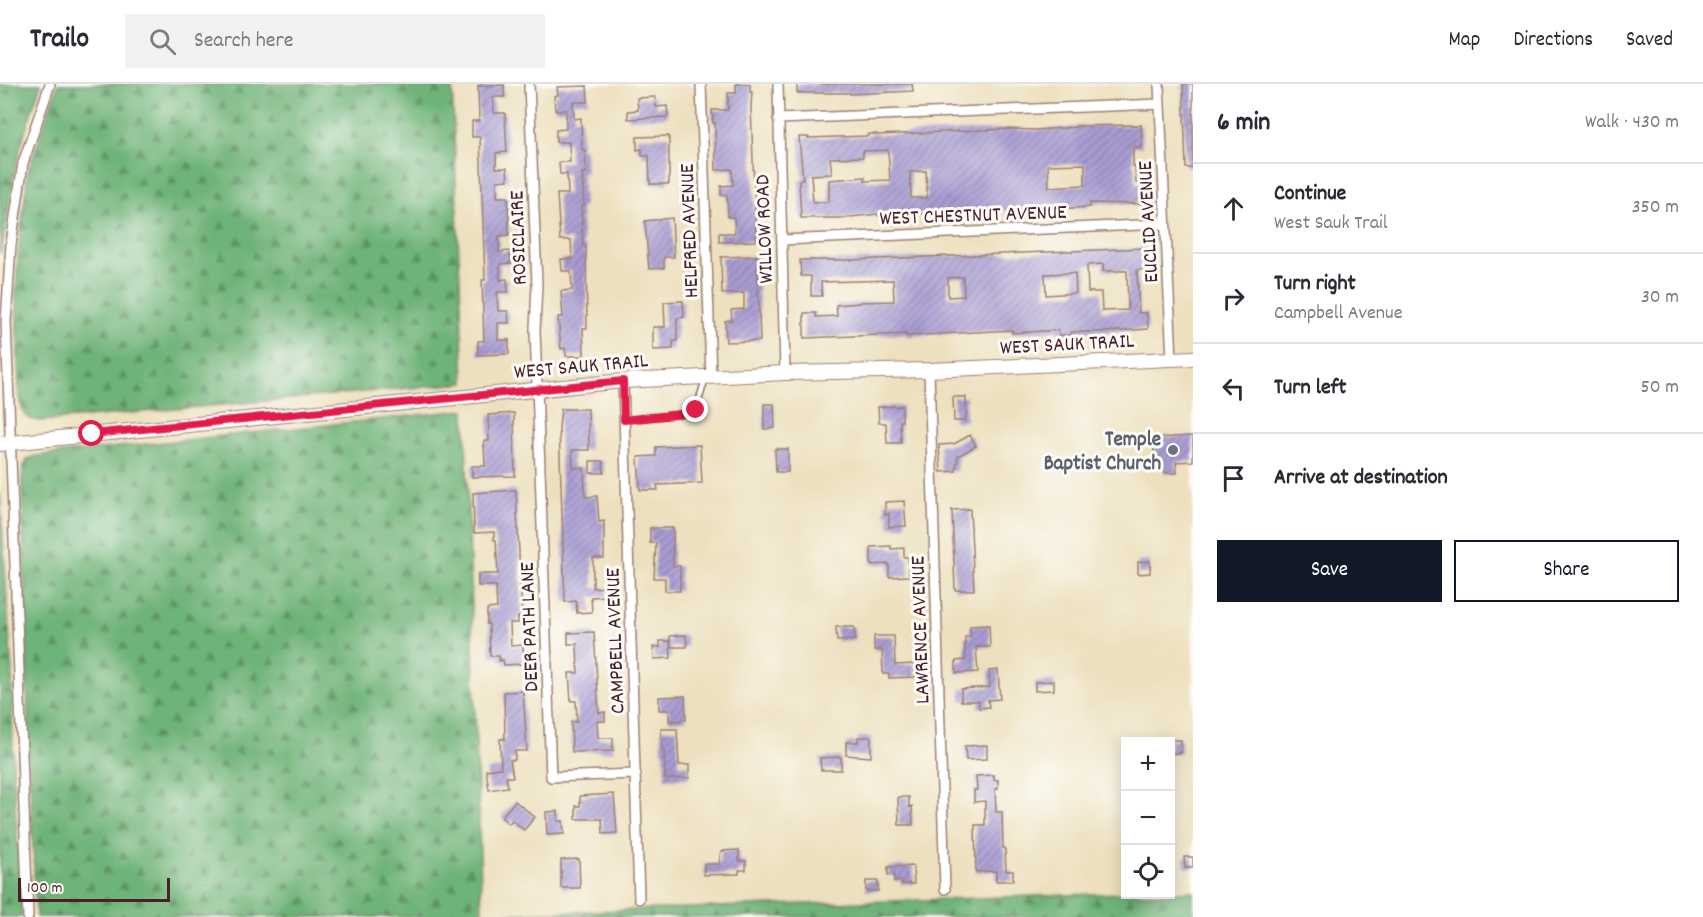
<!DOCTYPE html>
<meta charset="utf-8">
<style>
body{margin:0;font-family:Dekko,sans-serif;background:#f2f2f3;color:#2b2b33}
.controls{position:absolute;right:18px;bottom:18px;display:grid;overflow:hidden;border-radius:0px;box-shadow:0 3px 15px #0003}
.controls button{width:54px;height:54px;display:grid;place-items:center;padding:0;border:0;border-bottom:2px solid #e1e1e2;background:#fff;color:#2b2b33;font:30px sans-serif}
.scale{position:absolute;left:18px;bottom:15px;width:152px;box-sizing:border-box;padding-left:6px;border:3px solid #4a1f2b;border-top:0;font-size:16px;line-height:21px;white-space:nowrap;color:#4a1f2b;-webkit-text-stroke:4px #fdfcf7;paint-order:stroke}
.stop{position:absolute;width:18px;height:18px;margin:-14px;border:4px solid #e11d48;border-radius:50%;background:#fff}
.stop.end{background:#e11d48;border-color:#fff;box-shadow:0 2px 6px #0008}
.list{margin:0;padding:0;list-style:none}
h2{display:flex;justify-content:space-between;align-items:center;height:78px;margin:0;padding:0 24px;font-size:26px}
h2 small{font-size:20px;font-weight:400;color:#7c7c81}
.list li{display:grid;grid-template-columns:39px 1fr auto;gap:18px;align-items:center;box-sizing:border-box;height:90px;padding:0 24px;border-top:2px solid #e1e1e2}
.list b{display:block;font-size:22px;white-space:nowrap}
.list p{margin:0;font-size:20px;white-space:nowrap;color:#7c7c81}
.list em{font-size:20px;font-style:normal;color:#7c7c81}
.actions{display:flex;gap:12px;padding:18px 24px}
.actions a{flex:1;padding:14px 0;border:2px solid #111827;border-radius:0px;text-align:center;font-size:21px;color:#111827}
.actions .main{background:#111827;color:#fff}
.icon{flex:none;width:33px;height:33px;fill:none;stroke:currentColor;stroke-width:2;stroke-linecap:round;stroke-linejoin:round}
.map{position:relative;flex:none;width:1193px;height:833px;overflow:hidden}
header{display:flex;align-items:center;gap:36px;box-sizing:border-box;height:84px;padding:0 30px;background:#fff;border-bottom:2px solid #e1e1e2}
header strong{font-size:28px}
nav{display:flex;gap:33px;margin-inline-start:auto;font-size:21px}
.search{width:420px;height:54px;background:#f2f2f3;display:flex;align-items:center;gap:15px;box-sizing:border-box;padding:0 21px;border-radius:0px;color:#7c7c81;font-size:22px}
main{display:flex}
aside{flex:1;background:#fff}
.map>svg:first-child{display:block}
</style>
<header>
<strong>Trailo</strong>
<div class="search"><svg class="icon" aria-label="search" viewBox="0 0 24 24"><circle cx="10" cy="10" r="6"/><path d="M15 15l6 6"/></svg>Search here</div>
<nav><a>Map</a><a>Directions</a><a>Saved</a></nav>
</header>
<main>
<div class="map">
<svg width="1193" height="833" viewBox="0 0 1193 833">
<defs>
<pattern id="forest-firs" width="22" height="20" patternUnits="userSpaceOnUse" patternTransform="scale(1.5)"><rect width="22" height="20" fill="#6eb378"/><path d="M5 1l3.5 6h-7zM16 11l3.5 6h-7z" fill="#5c9163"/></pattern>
<pattern id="building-hatch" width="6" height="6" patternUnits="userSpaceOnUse" patternTransform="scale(1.5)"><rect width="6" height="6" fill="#a89cd3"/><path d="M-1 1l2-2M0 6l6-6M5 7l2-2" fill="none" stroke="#8b7fab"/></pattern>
</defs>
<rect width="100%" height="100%" fill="#fdfcf7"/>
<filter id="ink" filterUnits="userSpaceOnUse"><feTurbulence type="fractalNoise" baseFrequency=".0167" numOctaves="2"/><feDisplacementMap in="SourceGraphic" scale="12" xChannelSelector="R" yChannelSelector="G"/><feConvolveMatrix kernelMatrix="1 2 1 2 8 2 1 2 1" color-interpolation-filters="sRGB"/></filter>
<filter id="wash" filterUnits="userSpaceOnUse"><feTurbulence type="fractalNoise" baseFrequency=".008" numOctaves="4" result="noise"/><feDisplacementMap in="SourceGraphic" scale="24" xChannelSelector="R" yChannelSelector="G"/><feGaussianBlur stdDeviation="1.35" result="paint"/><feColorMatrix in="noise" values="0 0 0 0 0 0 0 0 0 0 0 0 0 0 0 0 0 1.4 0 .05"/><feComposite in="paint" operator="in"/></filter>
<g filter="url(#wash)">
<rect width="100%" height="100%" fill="#ede0be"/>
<path fill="url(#forest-firs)" stroke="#5c6952" stroke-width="1.5" d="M0,0H41C31,28 21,57 15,86C9,114 7,142 0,170Z
M58,0H452L464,299L41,337L30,335L23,329L19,308L16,209L18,169L28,88Z
M465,326L482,831L1125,809L1170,810L1171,808L1193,807V833H36L29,675L22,398L23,384L28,375L36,372Z
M0,408L12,590L13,688L22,833H0Z"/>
<g id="blocks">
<path fill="url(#building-hatch)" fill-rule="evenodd" d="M736,0H750V8H752L751,22L756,157L719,158V149H735L734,133H728L727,111H721V102L733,101L732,85L716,86L715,39H713L712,26H728V9H736Z
M797,0H912L913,7L850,10V9H797Z
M1183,0H1193V84H1186Z
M504,1V13H493L494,29H505L506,52L507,68L496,69V84H507L508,96L497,97V113H508L509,151L499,152V168L510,167L511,179L500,180V196L507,195L508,208H497L498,227H508L509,239H498V256H509V270L478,271V257H484L482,196H485L480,53H472V37H479L478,2Z
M587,2L588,18H573L574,35L581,34L582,66H585L586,89H582L584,122H581L583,162H586L587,244H583L584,272H566L565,264L561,265L558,233H563L561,207L572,206L571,187H562L561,175H572L571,156H560L557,110H568L567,90H560L559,78H570L569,58H556V46L566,45V26H555L554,12L558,11L557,3Z
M655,13L656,23L667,22L668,33L628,35V27L638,26L637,14Z
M1141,41L1142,63H1133V82H1135L1136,99H1143L1144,120L1090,119V123L1040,126V124L970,129V127L878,132V130L841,134H801L799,96H803L799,53H808V54L868,52V50H877V51L1007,45L1035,46L1076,43V42ZM888,66L890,96L865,97V93L829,96V118H813L811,91L832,90L830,74L863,73V67ZM1085,80V101L1049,103L1048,81ZM926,87L927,114H911L910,88Z
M669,52V100H650L649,72H642V65L637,66V53Z
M672,134L674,173H664V184L649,185L645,137Z
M1145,164L1146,186H1137L1139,229H1147L1148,245L1105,248H1071V251H1059V246L1012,249V246L906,252V250L804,254V229H816V233L837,232L836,221L860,219V218L894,217L893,196L821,198L822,212H811V192H801L800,176H851ZM1103,180V187H1127L1128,226L1102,227L1101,208H1088L1087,181ZM1075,189L1076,209L1046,211L1045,190ZM963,193L964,212L948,213V194Z
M757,172L760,257L726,258L725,237L732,236L731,226L744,225V209L722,210L721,173Z
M683,217L684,233L677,234V257H673V265L653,266V243H665L664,218Z
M953,313H966V337H954Z
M764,320H774L775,344L764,345Z
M902,322V337H900L901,359H887L886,339H879L878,323Z
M561,325H588L589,366H572L573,384H584L585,413L597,412L599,438L604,437V474H593V504L606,503L607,512L591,513L592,528L577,529L576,517L565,518L559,343Z
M514,329L515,392L472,393V382H485L484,357H489L488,331Z
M970,351L976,362L958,372L956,387L941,388L939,361L954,360Z
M1193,352V377L1176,378L1177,389H1165L1164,380H1155L1153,354Z
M700,361L702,399L657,401L658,406H640L638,373L656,372V363Z
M775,365H788V388H776Z
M590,377H603L604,389H590Z
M516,406L522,532L518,533V539H510L511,562L523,561L524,580L504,581L503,576L499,577V572H490L489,540H487V525L497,524L496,502H478V490H498L496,456H494V448L474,449L473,409Z
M904,417L906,442L889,443V430L885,431V418Z
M970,425L974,506H955L952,426Z
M650,444H673V482H680V507H665V494H654L656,459H650Z
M891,462V465L904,464V473H908L909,492L889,493V480L871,481V463Z
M1150,477V489L1138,490V478Z
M989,541L990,563H976L978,588L956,589V577L965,576V553H970V542Z
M836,543H854L855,556L837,557Z
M594,548L599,629L605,628V637H597L598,654H613V667L572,668L571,638H577L576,617H571L569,589H578L577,560H568V549Z
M686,551L687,563H671L670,552Z
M874,552H894L895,581L914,580L915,593L889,594V590H883L882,566H874Z
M660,557H670L671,574L654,575L653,563H660Z
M998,586L1000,615L988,616L989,623L979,624V617H961V605L990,603L989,587Z
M1054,597V606L1035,607V598Z
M523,607L527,667H515V676H510L513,693H506L508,703L489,706L486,686L501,684L500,655H505L504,608Z
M685,612L686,636L669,637V626H659V613Z
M661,645H677L679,681H689V694L665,695L664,667H662Z
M858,653H871V673L846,671V658H858Z
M1170,656H1181V669H1170Z
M987,661V675L966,676L965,662Z
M841,673V686H821L820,674Z
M994,691V696H998V705H995L996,728H1002L1003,764H1005L1006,787H1013V797H996V787L976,788L975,741H985V717L974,718V706H977L976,692Z
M614,710L617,749L603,750L602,735H576V722H580V712Z
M898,713H909V723L912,722L913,741H899Z
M515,717L535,733L524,746L512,736L509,740L501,733Z
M558,727V737H563L564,750L547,751L546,728Z
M739,766V777H746V786H739V790L704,791V780H719L721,767Z
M1184,773H1193V784H1185Z
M579,775L580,804H561V776Z
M913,782L914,800H901V797H894V791H888V783Z
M866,797H878V807H866Z"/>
</g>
</g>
<g filter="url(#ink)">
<use href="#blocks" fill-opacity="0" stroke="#9c8074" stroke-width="1.5"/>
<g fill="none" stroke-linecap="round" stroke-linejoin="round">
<g stroke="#9c8074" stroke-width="8">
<path id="lane" d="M624,336L693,329L696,326L705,296"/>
</g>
<g stroke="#9c8074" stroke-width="12">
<path id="street" d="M529,0L537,200L535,246L551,693L636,690
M701,0L711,293
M778,0L785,289
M1159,0L1172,275
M778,35L1160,20
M782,156L1165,140
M929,286L945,805
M623,297L639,815
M28,833L6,238L11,160L23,79L50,0"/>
</g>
<g stroke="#9c8074" stroke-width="16">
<path id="secondary" d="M0,360L623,297L785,289L929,286L1193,274"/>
</g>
<use href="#lane" stroke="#fff" stroke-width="4.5"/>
<use href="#street" stroke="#fff" stroke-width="9"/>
<use href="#secondary" stroke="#fff" stroke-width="14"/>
</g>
</g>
<g fill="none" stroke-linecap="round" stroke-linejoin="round" filter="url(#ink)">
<path stroke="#e11d48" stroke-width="8" d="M92,350L623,297L624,336L693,329L696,326"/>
</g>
<circle fill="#6b7280" stroke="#fdfcf7" stroke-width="2" cx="1173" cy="366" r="6"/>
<g text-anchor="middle" stroke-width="6" stroke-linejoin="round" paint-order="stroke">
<g font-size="21" fill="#4a1f2b" stroke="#fdfcf7">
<text transform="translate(973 130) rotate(-2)" y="7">WEST CHESTNUT AVENUE</text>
<text transform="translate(1147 138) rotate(-93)" y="7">EUCLID AVENUE</text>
<text transform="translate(763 145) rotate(-92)" y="7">WILLOW ROAD</text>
<text transform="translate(688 147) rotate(-92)" y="7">HELFRED AVENUE</text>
<text transform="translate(517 154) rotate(-92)" y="7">ROSICLAIRE</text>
<text transform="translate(1067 259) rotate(-3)" y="7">WEST SAUK TRAIL</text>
<text transform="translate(581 281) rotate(-5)" y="7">WEST SAUK TRAIL</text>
<text transform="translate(528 543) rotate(-92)" y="7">DEER PATH LANE</text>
<text transform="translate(919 546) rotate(-92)" y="7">LAWRENCE AVENUE</text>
<text transform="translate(614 557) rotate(-92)" y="7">CAMPBELL AVENUE</text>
</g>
<g font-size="21" font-weight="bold" fill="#5b616d" stroke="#fdfcf7" text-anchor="end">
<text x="1161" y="361">Temple<tspan x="1161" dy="24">Baptist Church</tspan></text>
</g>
</g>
</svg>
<div class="controls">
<button>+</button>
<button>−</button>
<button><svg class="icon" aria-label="locate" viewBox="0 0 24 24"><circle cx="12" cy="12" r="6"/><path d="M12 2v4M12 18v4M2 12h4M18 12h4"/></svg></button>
</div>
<div class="scale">100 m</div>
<div class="stop" style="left:92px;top:350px"></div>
<div class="stop end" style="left:696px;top:326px"></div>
</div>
<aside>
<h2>6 min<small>Walk · 430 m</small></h2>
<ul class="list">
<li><svg class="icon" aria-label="ahead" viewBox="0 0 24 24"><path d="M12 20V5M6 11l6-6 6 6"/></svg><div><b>Continue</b><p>West Sauk Trail</p></div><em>350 m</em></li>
<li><svg class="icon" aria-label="right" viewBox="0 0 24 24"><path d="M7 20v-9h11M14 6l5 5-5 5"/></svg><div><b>Turn right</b><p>Campbell Avenue</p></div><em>30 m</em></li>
<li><svg class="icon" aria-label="left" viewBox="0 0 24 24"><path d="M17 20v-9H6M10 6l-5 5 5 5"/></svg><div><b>Turn left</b></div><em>50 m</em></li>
<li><svg class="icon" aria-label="arrive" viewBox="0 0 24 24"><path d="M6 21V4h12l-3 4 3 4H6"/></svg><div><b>Arrive at destination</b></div></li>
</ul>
<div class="actions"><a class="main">Save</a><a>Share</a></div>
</aside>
</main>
